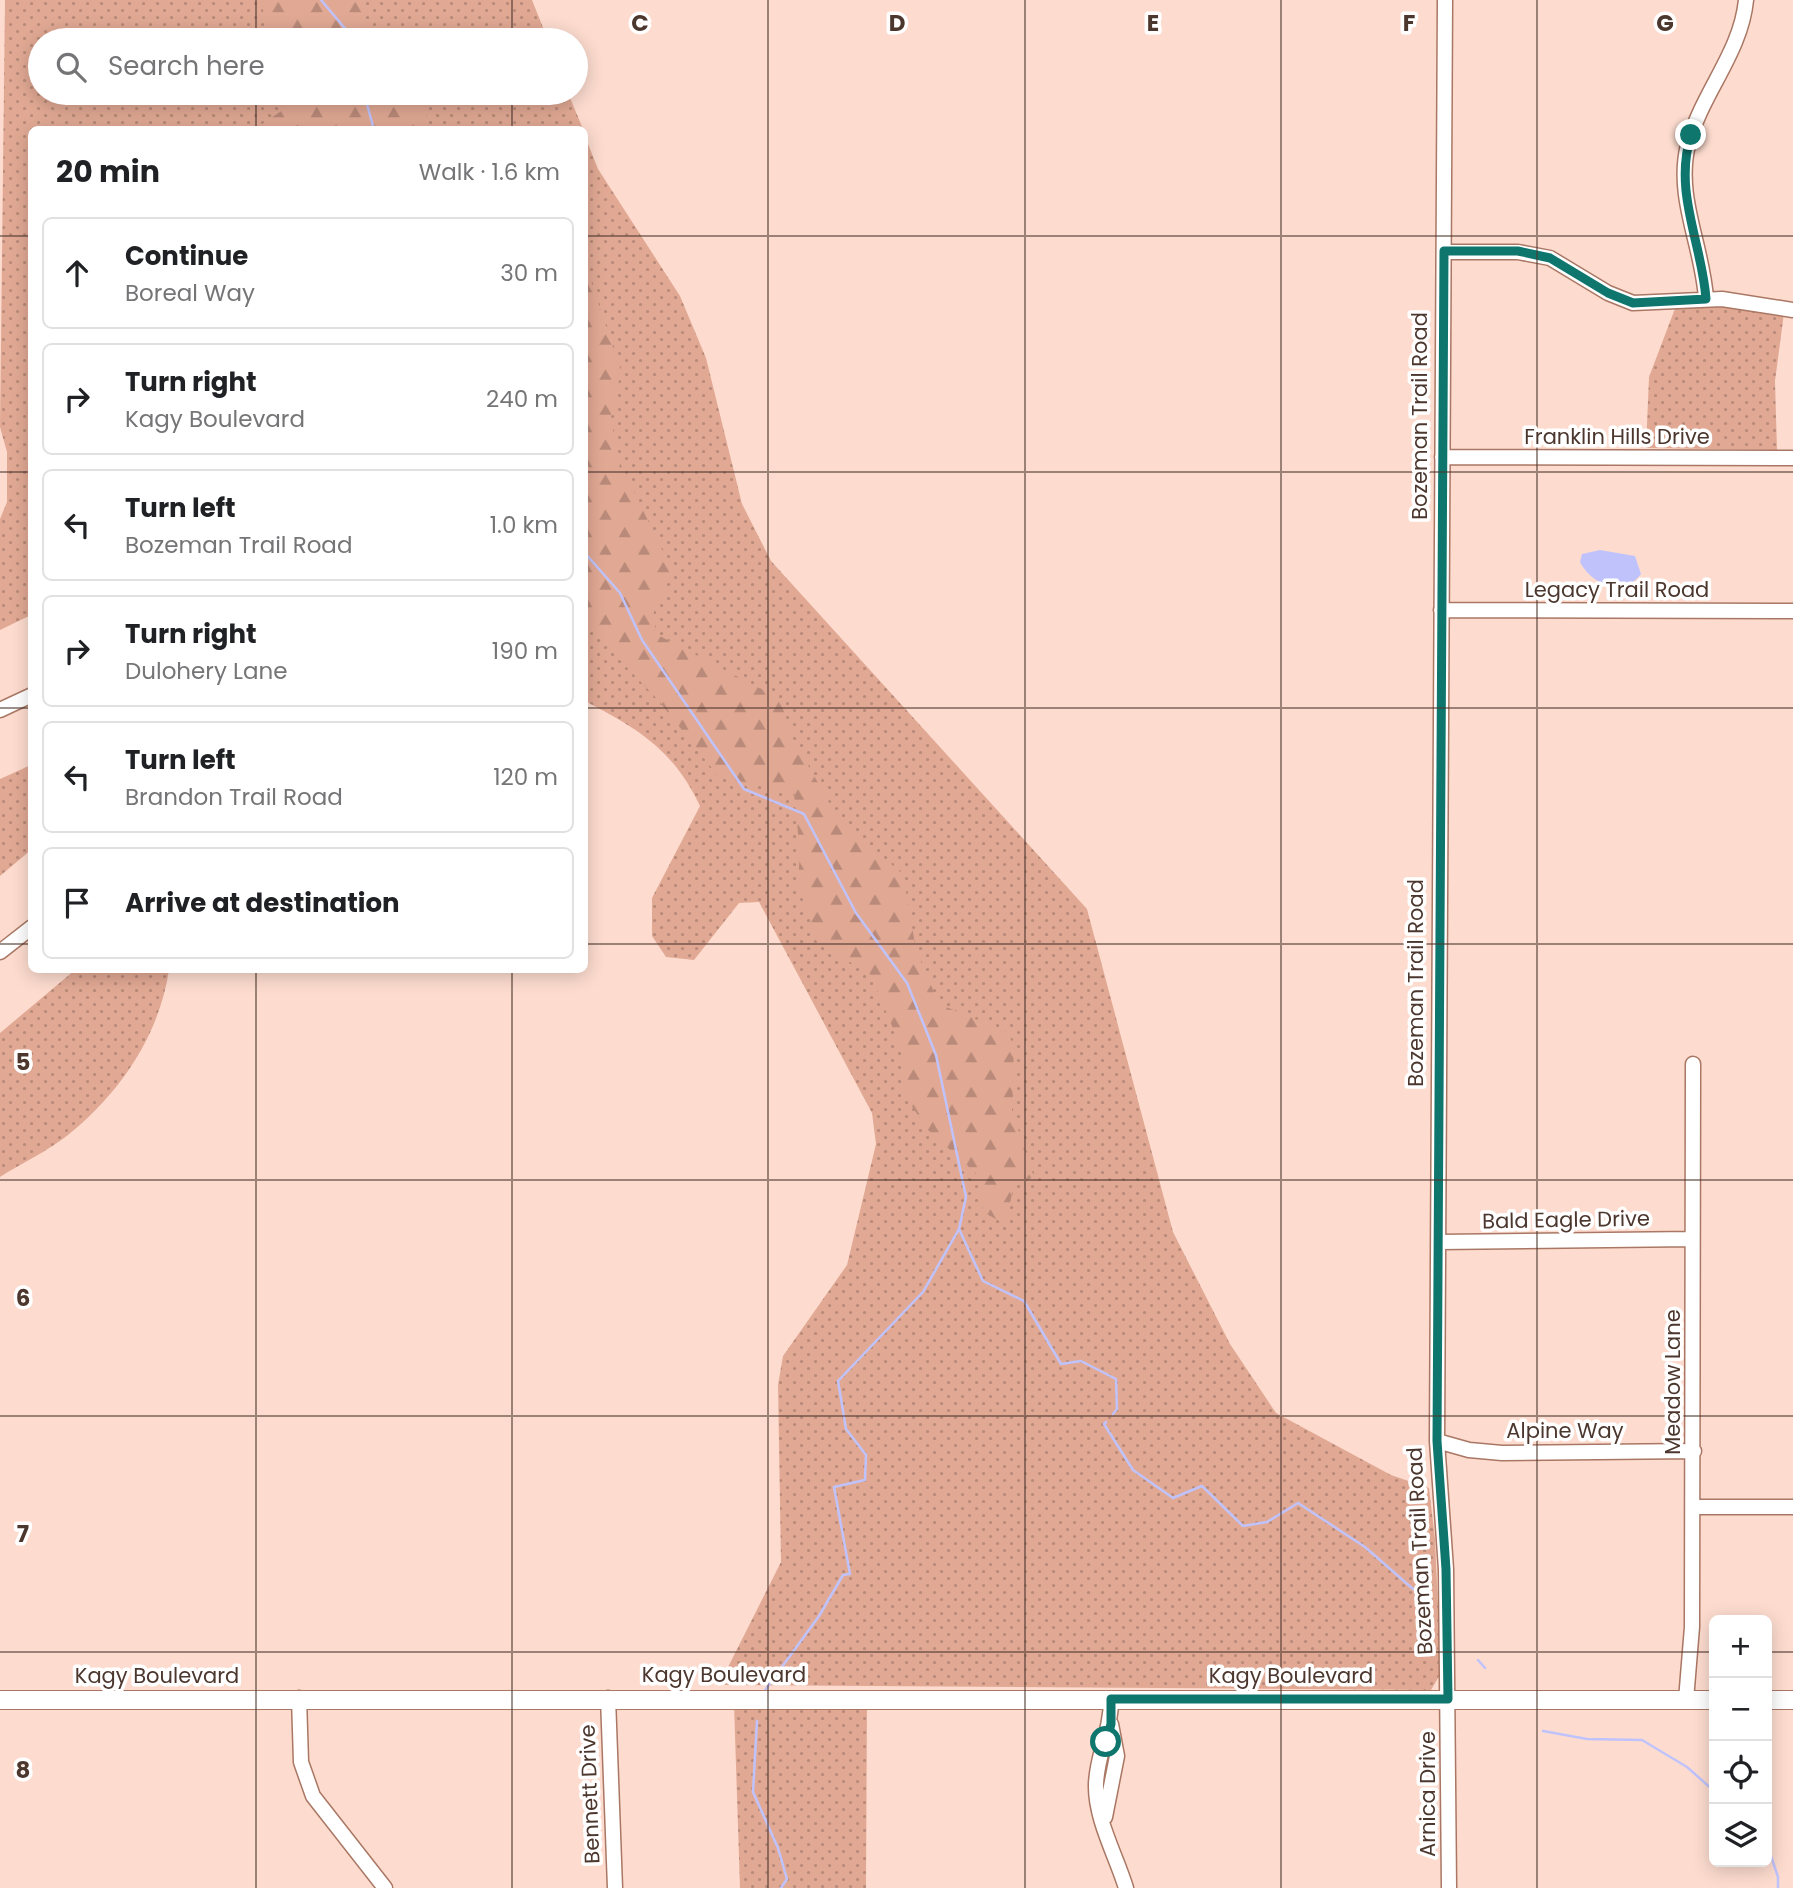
<!DOCTYPE html>
<meta charset="utf-8">
<style>
body{margin:0;font-family:Poppins,sans-serif;background:#f6f6f6;color:#202124}
.controls{position:absolute;right:21px;bottom:21px;display:grid;overflow:hidden;border-radius:10px;box-shadow:0 4px 18px #0003}
.controls button{width:63px;height:63px;display:grid;place-items:center;padding:0;border:0;border-bottom:2px solid #e0e0e0;background:#fff;color:#202124;font:35px sans-serif}
.stop{position:absolute;width:21px;height:21px;margin:-16px;border:5px solid #0f766e;border-radius:50%;background:#fff}
.stop.end{background:#0f766e;border-color:#fff;box-shadow:0 2px 7px #0008}
.list{margin:0;padding:0;list-style:none}
h2{display:flex;justify-content:space-between;align-items:center;height:91px;margin:0;padding:0 28px;font-size:30px}
h2 small{font-size:23px;font-weight:400;color:#757577}
.list li{display:grid;grid-template-columns:46px 1fr auto;gap:21px;align-items:center;box-sizing:border-box;height:112px;margin:0 14px 14px;padding:0 14px;border:2px solid #e0e0e0;border-radius:10px}
.list b{display:block;font-size:26px;white-space:nowrap}
.list p{margin:0;font-size:23px;white-space:nowrap;color:#757577}
.list em{font-size:23px;font-style:normal;color:#757577}
.icon{flex:none;width:38px;height:38px;fill:none;stroke:currentColor;stroke-width:2;stroke-linecap:round;stroke-linejoin:round}
.map{position:relative;flex:none;width:1793px;height:1888px;overflow:hidden}
.search{position:absolute;background:#fff;box-shadow:0 4px 18px #0003;left:28px;top:28px;width:560px;height:77px;display:flex;align-items:center;gap:18px;box-sizing:border-box;padding:0 24px;border-radius:38px;color:#757577;font-size:26px}
.panel{position:absolute;background:#fff;box-shadow:0 4px 18px #0003;left:28px;top:126px;width:560px;height:847px;border-radius:10px}
.map>svg:first-child{display:block}
</style>
<div class="map">
<svg width="1793" height="1888" viewBox="0 0 1793 1888">
<defs>
<pattern id="grass-dots" width="8" height="8" patternUnits="userSpaceOnUse" patternTransform="scale(1.75)"><rect width="8" height="8" fill="#e1a994"/><path d="M2 2h.1M6 6h.1" fill="none" stroke="#b98a79" stroke-width="1.8" stroke-linecap="round"/></pattern>
<pattern id="forest-firs" width="22" height="20" patternUnits="userSpaceOnUse" patternTransform="scale(1.75)"><rect width="22" height="20" fill="#e1a994"/><path d="M5 1l3.5 6h-7zM16 11l3.5 6h-7z" fill="#b98a79"/></pattern>
</defs>
<rect width="100%" height="100%" fill="#fddccf"/>
<path fill="url(#grass-dots)" d="M5,0H532L548,40H40V93H568L583,129L32,130L31,615L0,630V519L7,502V452L0,427Z
M584,134L598,169L680,296L706,358L742,504L771,561L1087,909L1173,1232L1230,1344L1276,1413L1391,1475L1429,1488L1435,1539L1441,1673L1431,1690L725,1685V1673L781,1562L778,1385L783,1356L847,1265L876,1144L872,1113L759,902L739,903L694,960L666,957L652,936V898L700,806C673,749 638,729 585,701Z
M1728,304L1784,313L1775,381L1777,450L1646,448L1649,377L1676,306Z
M31,765V850L0,876V779Z
M75,970H169C159,1036 120,1093 68,1135C48,1151 22,1163 0,1177V1033Z
M734,1704H867L866,1888H740Z"/>
<path fill="url(#forest-firs)" d="M260,0H361L369,40H272Z
M291,93H409L428,114L419,129H255L296,101Z
M584,260L621,371L611,417L618,459L672,570L662,595L653,604L656,634L780,699L792,737L839,820L903,874L916,950L939,1004L1005,1031L1014,1044L1012,1111L1034,1177L1014,1186L1005,1224L983,1212L978,1175L928,1130L905,1096L901,1048L871,975L817,942L798,883L800,852L794,794L718,776L659,701L585,623Z"/>
<path fill="#c0c3fb" d="M1600,550L1635,556L1641,574C1623,598 1592,585 1580,562L1582,554Z"/>
<g fill="none" stroke-linecap="round" stroke-linejoin="round">
<path stroke="#c0c3fb" stroke-width="2.5" d="M321,0L348,32L350,40
M364,93L374,130
M584,552L620,593L642,640L744,789L804,814L856,913L907,983L936,1055L966,1197L959,1229L923,1292L838,1381L846,1429L866,1455L865,1480L834,1487L850,1574L843,1575L819,1616L763,1693
M959,1229L983,1281L1024,1301L1061,1364L1081,1361L1116,1379L1117,1409L1113,1414
M1106,1422L1104,1424L1133,1470L1173,1498L1202,1486L1243,1526L1267,1522L1298,1503L1365,1547L1413,1589
M1478,1660L1485,1668
M757,1721L753,1792L778,1848L787,1879L781,1888
M1543,1731L1587,1739L1642,1740L1687,1767L1714,1791
M1767,1844L1778,1877V1888"/>
<g stroke="#a97764" stroke-width="17">
<path id="minor" d="M1445,0L1437,1441L1446,1569L1449,1888
M1444,252H1518L1550,258L1608,293L1633,303L1722,299L1793,310
M1706,299C1703,247 1675,197 1688,145C1701,94 1741,53 1746,0
M1442,457L1793,458
M1441,610L1793,611
M0,710L32,695
M0,952L32,927
M1439,1242L1692,1239
M1437,1441L1469,1450L1502,1453L1694,1451
M1693,1507H1793
M299,1698L301,1762L313,1796L385,1888
M608,1698L615,1888
M1111,1699C1111,1732 1097,1754 1096,1784C1095,1819 1116,1855 1126,1888
M1686,1700L1692,1627L1693,1064
M1105,1817L1117,1756L1111,1724"/>
</g>
<g stroke="#a97764" stroke-width="20">
<path id="major" d="M0,1700H1714
M1767,1700H1793"/>
</g>
<use href="#minor" stroke="#fff" stroke-width="14"/>
<use href="#major" stroke="#fff" stroke-width="18"/>
</g>
<g fill="none" stroke-linecap="round" stroke-linejoin="round">
<path stroke="#0f766e" stroke-width="9" d="M1106,1742L1111,1724V1699H1448L1446,1569L1437,1441L1444,251H1518L1550,258L1608,293L1633,303L1706,299C1702,243 1673,192 1691,135"/>
</g>
<path fill="none" stroke="#4c372e" stroke-width="2" stroke-opacity="0.55" d="M256,0V40M512,0V40M768,0V1888M1025,0V1888M1281,0V1888M1537,0V1888M256,93V130M512,93V130M0,236H32M584,236H1793M0,472H32M584,472H1793M0,708H32M584,708H1793M0,944H32M584,944H1793M256,970V1888M512,970V1888M0,1180H1793M0,1416H1793M0,1652H1714M1767,1652H1793"/>
<g text-anchor="middle" stroke-width="7" stroke-linejoin="round" paint-order="stroke">
<g font-size="21" fill="#4c372e" stroke="#fff">
<text transform="translate(1420 416) rotate(-90)" y="7">Bozeman Trail Road</text>
<text x="1617" y="444">Franklin Hills Drive</text>
<text x="1617" y="597">Legacy Trail Road</text>
<text transform="translate(1416 983) rotate(-90)" y="7">Bozeman Trail Road</text>
<text transform="translate(1566 1220) rotate(-1)" y="7">Bald Eagle Drive</text>
<text transform="translate(1673 1382) rotate(-90)" y="7">Meadow Lane</text>
<text x="1565" y="1438">Alpine Way</text>
<text transform="translate(1420 1551) rotate(-93)" y="7">Bozeman Trail Road</text>
<text x="724" y="1682">Kagy Boulevard</text>
<text x="157" y="1683">Kagy Boulevard</text>
<text x="1291" y="1683">Kagy Boulevard</text>
<text transform="translate(590 1794) rotate(-92)" y="7">Bennett Drive</text>
<text transform="translate(1428 1794) rotate(-90)" y="7">Arnica Drive</text>
</g>
</g>
<g font-size="23" text-anchor="middle" font-weight="bold" fill="#4c372e" stroke="#fff" stroke-width="7" stroke-linejoin="round" paint-order="stroke">
<text x="640" y="31">C</text>
<text x="897" y="31">D</text>
<text x="1153" y="31">E</text>
<text x="1409" y="31">F</text>
<text x="1665" y="31">G</text>
<text x="23" y="1070">5</text>
<text x="23" y="1306">6</text>
<text x="23" y="1542">7</text>
<text x="23" y="1778">8</text>
</g>
</svg>
<div class="controls">
<button>+</button>
<button>−</button>
<button><svg class="icon" aria-label="locate" viewBox="0 0 24 24"><circle cx="12" cy="12" r="6"/><path d="M12 2v4M12 18v4M2 12h4M18 12h4"/></svg></button>
<button><svg class="icon" aria-label="layers" viewBox="0 0 24 24"><path d="M12 4l9 5-9 5-9-5zM3 14l9 5 9-5"/></svg></button>
</div>
<div class="stop" style="left:1106px;top:1742px"></div>
<div class="stop end" style="left:1691px;top:135px"></div>
<div class="search"><svg class="icon" aria-label="search" viewBox="0 0 24 24"><circle cx="10" cy="10" r="6"/><path d="M15 15l6 6"/></svg>Search here</div>
<section class="panel">
<h2>20 min<small>Walk · 1.6 km</small></h2>
<ul class="list">
<li><svg class="icon" aria-label="ahead" viewBox="0 0 24 24"><path d="M12 20V5M6 11l6-6 6 6"/></svg><div><b>Continue</b><p>Boreal Way</p></div><em>30 m</em></li>
<li><svg class="icon" aria-label="right" viewBox="0 0 24 24"><path d="M7 20v-9h11M14 6l5 5-5 5"/></svg><div><b>Turn right</b><p>Kagy Boulevard</p></div><em>240 m</em></li>
<li><svg class="icon" aria-label="left" viewBox="0 0 24 24"><path d="M17 20v-9H6M10 6l-5 5 5 5"/></svg><div><b>Turn left</b><p>Bozeman Trail Road</p></div><em>1.0 km</em></li>
<li><svg class="icon" aria-label="right" viewBox="0 0 24 24"><path d="M7 20v-9h11M14 6l5 5-5 5"/></svg><div><b>Turn right</b><p>Dulohery Lane</p></div><em>190 m</em></li>
<li><svg class="icon" aria-label="left" viewBox="0 0 24 24"><path d="M17 20v-9H6M10 6l-5 5 5 5"/></svg><div><b>Turn left</b><p>Brandon Trail Road</p></div><em>120 m</em></li>
<li><svg class="icon" aria-label="arrive" viewBox="0 0 24 24"><path d="M6 21V4h12l-3 4 3 4H6"/></svg><div><b>Arrive at destination</b></div></li>
</ul>
</section>
</div>
